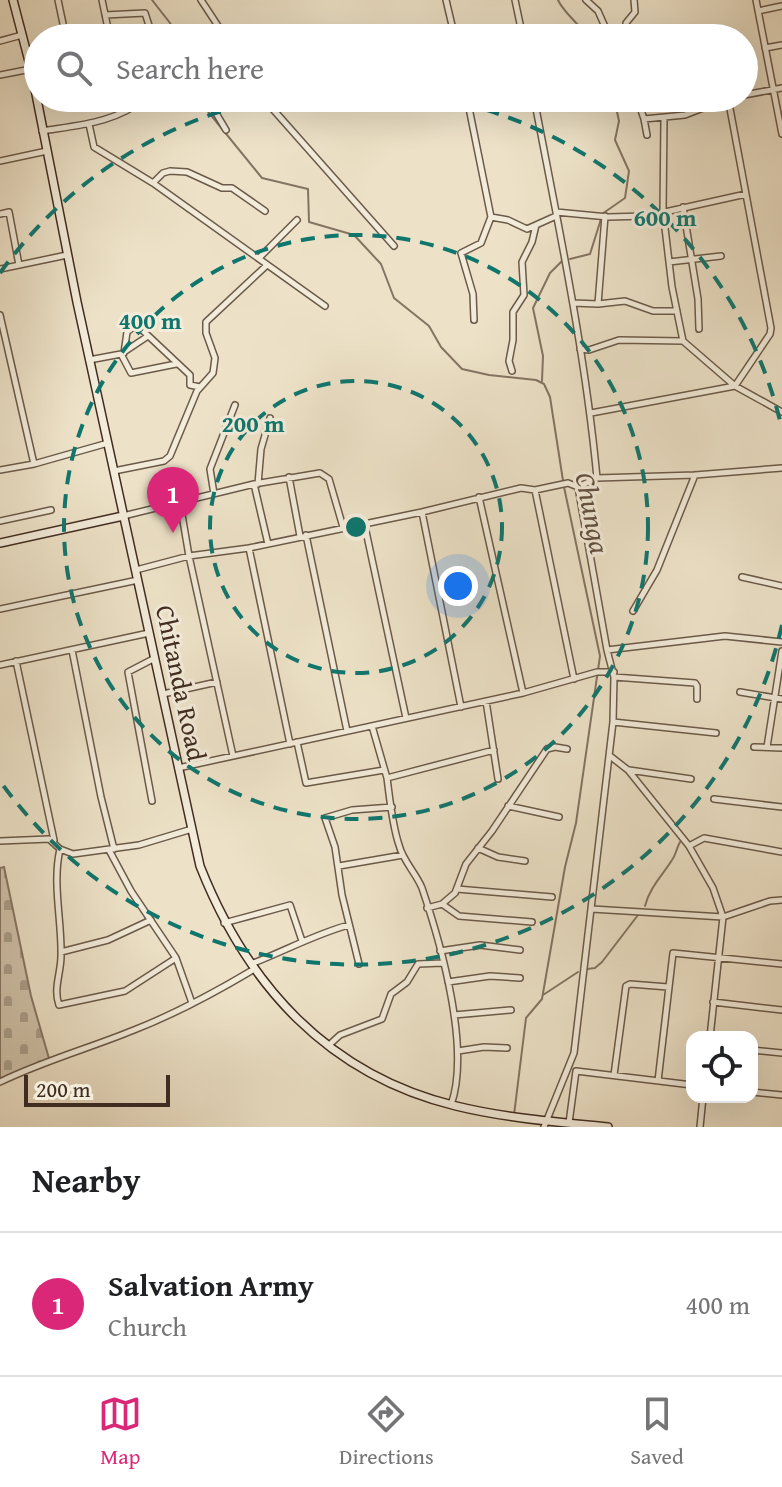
<!DOCTYPE html>
<style>
body{margin:0;font-family:"Gentium Book Plus",serif;background:#f6f6f6;color:#202124}
.controls{position:absolute;right:24px;bottom:24px;display:grid;overflow:hidden;border-radius:16px;box-shadow:0 8px 32px #0002}
.controls button{width:72px;height:72px;display:grid;place-items:center;padding:0;border:0;border-bottom:2px solid #e0e0e0;background:#fff;color:#202124;font:40px sans-serif}
.scale{position:absolute;left:24px;bottom:20px;width:146px;box-sizing:border-box;padding-left:8px;border:4px solid #402c20;border-top:0;font-size:22px;line-height:28px;white-space:nowrap;color:#402c20;-webkit-text-stroke:6px #f3ecdb;paint-order:stroke}
.you{position:absolute;left:458px;top:586px;width:28px;height:28px;margin:-20px;border:6px solid #fff;border-radius:50%;background:#1a73e8;box-shadow:0 0 0 12px #1a73e833}
.badge{display:grid;place-items:center;width:52px;height:52px;border-radius:50%;background:#db2777;color:#fff;font-size:26px;font-weight:700}
.pin{position:absolute;translate:-50% -66px;filter:drop-shadow(0 2px 4px #0008)}
.pin::after{content:'';position:absolute;top:42px;width:28px;height:24px;background:inherit;clip-path:polygon(0 0,100% 0,50% 100%)}
.list{margin:0;padding:0;list-style:none}
h2{display:flex;justify-content:space-between;align-items:center;height:104px;margin:0;padding:0 32px;font-size:34px}
h2 small{font-size:26px;font-weight:400;color:#757577}
.list li{display:grid;grid-template-columns:52px 1fr auto;gap:24px;align-items:center;box-sizing:border-box;height:144px;padding:0 32px;border-top:2px solid #e0e0e0}
.list b{display:block;font-size:30px;white-space:nowrap}
.list p{margin:0;font-size:26px;white-space:nowrap;color:#757577}
.list em{font-size:26px;font-style:normal;color:#757577}
.icon{flex:none;width:44px;height:44px;fill:none;stroke:currentColor;stroke-width:2;stroke-linecap:round;stroke-linejoin:round}
.map{position:relative;flex:none;width:782px;height:1127px;overflow:hidden}
.search{position:absolute;background:#fff;box-shadow:0 8px 32px #0002;left:24px;right:24px;top:24px;height:88px;display:flex;align-items:center;gap:20px;box-sizing:border-box;padding:0 28px;border-radius:44px;color:#757577;font-size:30px}
.sheet{height:248px;background:#fff}
nav{display:flex;justify-content:space-around;align-items:center;box-sizing:border-box;height:112px;border-top:2px solid #e0e0e0;background:#fff;font-size:22px;color:#757577}
nav a{display:grid;justify-items:center;gap:4px}
nav .on{color:#db2777}
.map>svg:first-child{display:block}
</style>
<div class="map">
<svg width="782" height="1127" viewBox="0 0 782 1127">
<defs>
<pattern id="cemetery-stones" width="16" height="16" patternUnits="userSpaceOnUse" patternTransform="scale(2)"><rect width="16" height="16" fill="#d0c3ab"/><path d="M2 7V4a2 2 0 0 1 4 0v3zM10 15v-3a2 2 0 0 1 4 0v3z" fill="#aa9f8b"/></pattern>
</defs>
<rect width="100%" height="100%" fill="#ede2c8"/>
<filter id="stains"><feTurbulence type="fractalNoise" baseFrequency=".0025" numOctaves="4"/><feColorMatrix values="0 0 0 0 .2 0 0 0 0 .09 0 0 0 0 .02 0 0 0 .5 -.17"/></filter>
<radialGradient id="worn" r=".72"><stop offset=".6" stop-color="#630" stop-opacity="0"/><stop offset="1" stop-color="#630" stop-opacity=".3"/></radialGradient>
<path fill="url(#cemetery-stones)" stroke="#887866" stroke-width="2" d="M4,867L31,996L50,1062L0,1084V868Z"/>
<g fill="none" stroke-linecap="round" stroke-linejoin="round">
<path stroke="#847463" stroke-width="2" d="M152,0L170,23L177,38
M558,0C565,15 580,23 587,38
M197,98L262,178L308,189L309,222L354,235L381,264L394,298L429,326L441,347L462,369L489,375L536,380L544,384L550,397L564,487L600,656L576,823L565,867L542,999L526,1018L514,1115
M602,214L625,198L629,171L615,140L619,121L614,98
M570,259L590,254L601,219
M542,381L543,356L533,308L550,273L562,261
M645,906C650,887 662,876 672,860C676,855 676,849 680,842
M587,969L595,968L602,962L638,915
M543,995L578,972"/>
<g stroke="#6b5a4a" stroke-width="8">
<path id="street" d="M58,0L66,38
M102,0L110,38
M201,0L226,38
M446,0L455,38
M515,0L523,38
M586,0L598,11L610,38
M756,0L782,134
M758,11L782,6
M105,15L145,13L153,38
M627,38L626,23L635,12L634,0
M0,41L22,35
M765,48L782,45
M0,75L31,69
M744,95L782,88
M218,98L210,103L226,130
M263,98L394,246
M467,98L491,217L481,243L461,253L473,294L474,320
M534,98C558,224 585,350 597,478
M637,98L644,119L685,115L729,98
M644,119L647,135
M664,119L663,211L672,287L683,341
M89,124L94,147L153,183L325,306
M42,131C80,125 115,123 146,98
M0,161L47,151
M153,183L163,173L170,171L187,172L222,188H232L265,211
M683,207L698,299L699,329
M556,212L608,217L647,216L746,194
M0,214L9,212L19,265
M491,217L508,220L527,229L556,216
M259,258L297,220
M669,262L721,256
M0,269L67,255
M573,303L598,304L625,301L653,311H677
M598,304L605,216
M0,315L34,464
M580,349L589,350L619,340L683,341L735,386L782,412
M124,353L127,332L132,328H140L190,375V385L200,387
M121,354L131,373L176,364
M89,360L121,354L148,336
M512,371L509,361L513,340V312L524,295L522,262L532,242L536,225
M591,413L735,386L770,334L771,328L728,98
M0,470L34,464L108,443
M114,471L164,461L170,456L197,391L213,373L215,358L206,333V322L267,265
M289,477L300,536
M254,484L268,544
M258,484L261,449L270,418
M578,487L597,478L695,475L782,468
M535,490L574,679
M214,494L210,469L235,405
M479,497L523,693
M180,503L189,556L233,756
M422,512L461,707
M123,516L254,484L320,473L329,479L343,527
M0,521L51,510
M364,522L406,718
M306,535L347,731
M249,548L290,744
M136,570L189,556L249,548L422,512L521,488L535,490L568,483L578,487
M742,577L782,586
M0,609L138,580
M633,611L657,570L695,475
M72,650L101,797L114,849
M607,650L725,636L782,642
M16,661L54,840
M0,665L149,633
M614,677L695,683L697,686V699
M740,692L782,699
M163,694L217,682
M486,701L498,779
M613,722L716,733
M372,726L387,778L494,750
M297,742L306,783L384,770
M754,747L782,748
M767,747L782,651
M610,756L628,770L689,846L713,888L723,917L710,1037
M178,768L523,693L597,672H614
M629,770L691,779
M387,778C390,800 392,824 399,845C403,861 416,873 422,888C441,944 471,1049 451,1105
M714,799L782,807
M152,801L128,672L155,658
M508,806L559,817
M0,841L49,839L60,849L73,854L139,845L192,829
M689,846L704,838L782,852
M478,848L498,857L525,861
M60,849C52,884 62,921 61,956C61,973 53,989 59,1005L125,991L176,958
M109,850L131,891L176,958L192,1003
M339,866L403,855
M457,889L552,897
M442,904L459,916L532,922
M427,908L442,904L455,893L466,864L492,831L547,749L555,747L567,749
M592,909L723,917L770,901L782,900
M224,923L290,905L302,941
M440,951L480,945L520,950
M61,952L108,940L151,920
M251,964C285,951 315,934 349,925
M359,964L342,895L335,847L325,818L352,810L392,807
M448,982L490,976L520,978
M713,1002L782,1010
M454,1015L511,1010
M328,1046L340,1035L382,1019L391,994L407,982L418,964L443,963
M752,1050L782,1053
M458,1051L484,1047L507,1048
M614,1075L626,986L630,984L668,987
M658,1081L673,953L782,964
M0,1082C43,1061 90,1048 134,1030C175,1014 214,993 251,971
M752,1092L782,1095
M569,1123L576,1071L692,1085
M544,1127L574,1053L613,722L614,677L607,650L578,487
M700,1127L703,1097"/>
</g>
<g stroke="#402c20" stroke-width="10">
<path id="secondary" d="M13,0L31,69L77,302L200,866C247,985 328,1075 456,1106C505,1118 557,1122 608,1127
M0,543L123,516"/>
</g>
<use href="#street" stroke="#f3ecdb" stroke-width="5"/>
<use href="#secondary" stroke="#f3ecdb" stroke-width="7"/>
</g>
<g fill="none" stroke="#0f766e" stroke-width="4" stroke-dasharray="14 10">
<circle cx="356" cy="527" r="146"/>
<circle cx="356" cy="527" r="292"/>
<path d="M782 625A437 437 0 0 1 0 781M0 273A437 437 0 0 1 273 98M439 98A437 437 0 0 1 782 429"/>
</g>
<g text-anchor="middle" stroke-width="6" stroke-linejoin="round" paint-order="stroke">
<g font-size="26" fill="#402c20" stroke="#f3ecdb">
<text transform="translate(181 683) rotate(78)" y="9">Chitanda Road</text>
</g>
<g font-size="28" font-style="italic" fill="#625041" stroke="#f3ecdb">
<text transform="translate(593 513) rotate(79)" y="10">Chunga</text>
</g>
</g>
<circle cx="356" cy="527" r="12" fill="#0f766e" stroke="#f3ecdb" stroke-width="4"/>
<g font-size="24" text-anchor="middle" font-weight="bold" fill="#0f766e" stroke="#f3ecdb" stroke-width="6" stroke-linejoin="round" paint-order="stroke">
<text x="665" y="226">600 m</text>
<text x="150" y="329">400 m</text>
<text x="253" y="432">200 m</text>
</g>
<rect width="100%" height="100%" filter="url(#stains)"/>
<rect width="100%" height="100%" fill="url(#worn)"/>
</svg>
<div class="controls">
<button><svg class="icon" aria-label="locate" viewBox="0 0 24 24"><circle cx="12" cy="12" r="6"/><path d="M12 2v4M12 18v4M2 12h4M18 12h4"/></svg></button>
</div>
<div class="scale">200 m</div>
<div class="you"></div>
<div class="pin badge" style="left:173px;top:533px">1</div>
<div class="search"><svg class="icon" aria-label="search" viewBox="0 0 24 24"><circle cx="10" cy="10" r="6"/><path d="M15 15l6 6"/></svg>Search here</div>
</div>
<section class="sheet">
<h2>Nearby<small></small></h2>
<ul class="list">
<li><span class="badge">1</span><div><b>Salvation Army</b><p>Church</p></div><em>400 m</em></li>
</ul>
</section>
<nav>
<a class="on"><svg class="icon" aria-label="map" viewBox="0 0 24 24"><path d="M3 6l6-2 6 2 6-2v14l-6 2-6-2-6 2zM9 4v14M15 6v14"/></svg>Map</a>
<a><svg class="icon" aria-label="directions" viewBox="0 0 24 24"><path d="M12 3l9 9-9 9-9-9zM9 14v-3h6M13 9l2 2-2 2"/></svg>Directions</a>
<a><svg class="icon" aria-label="saved" viewBox="0 0 24 24"><path d="M7 4h10v16l-5-4-5 4z"/></svg>Saved</a>
</nav>
